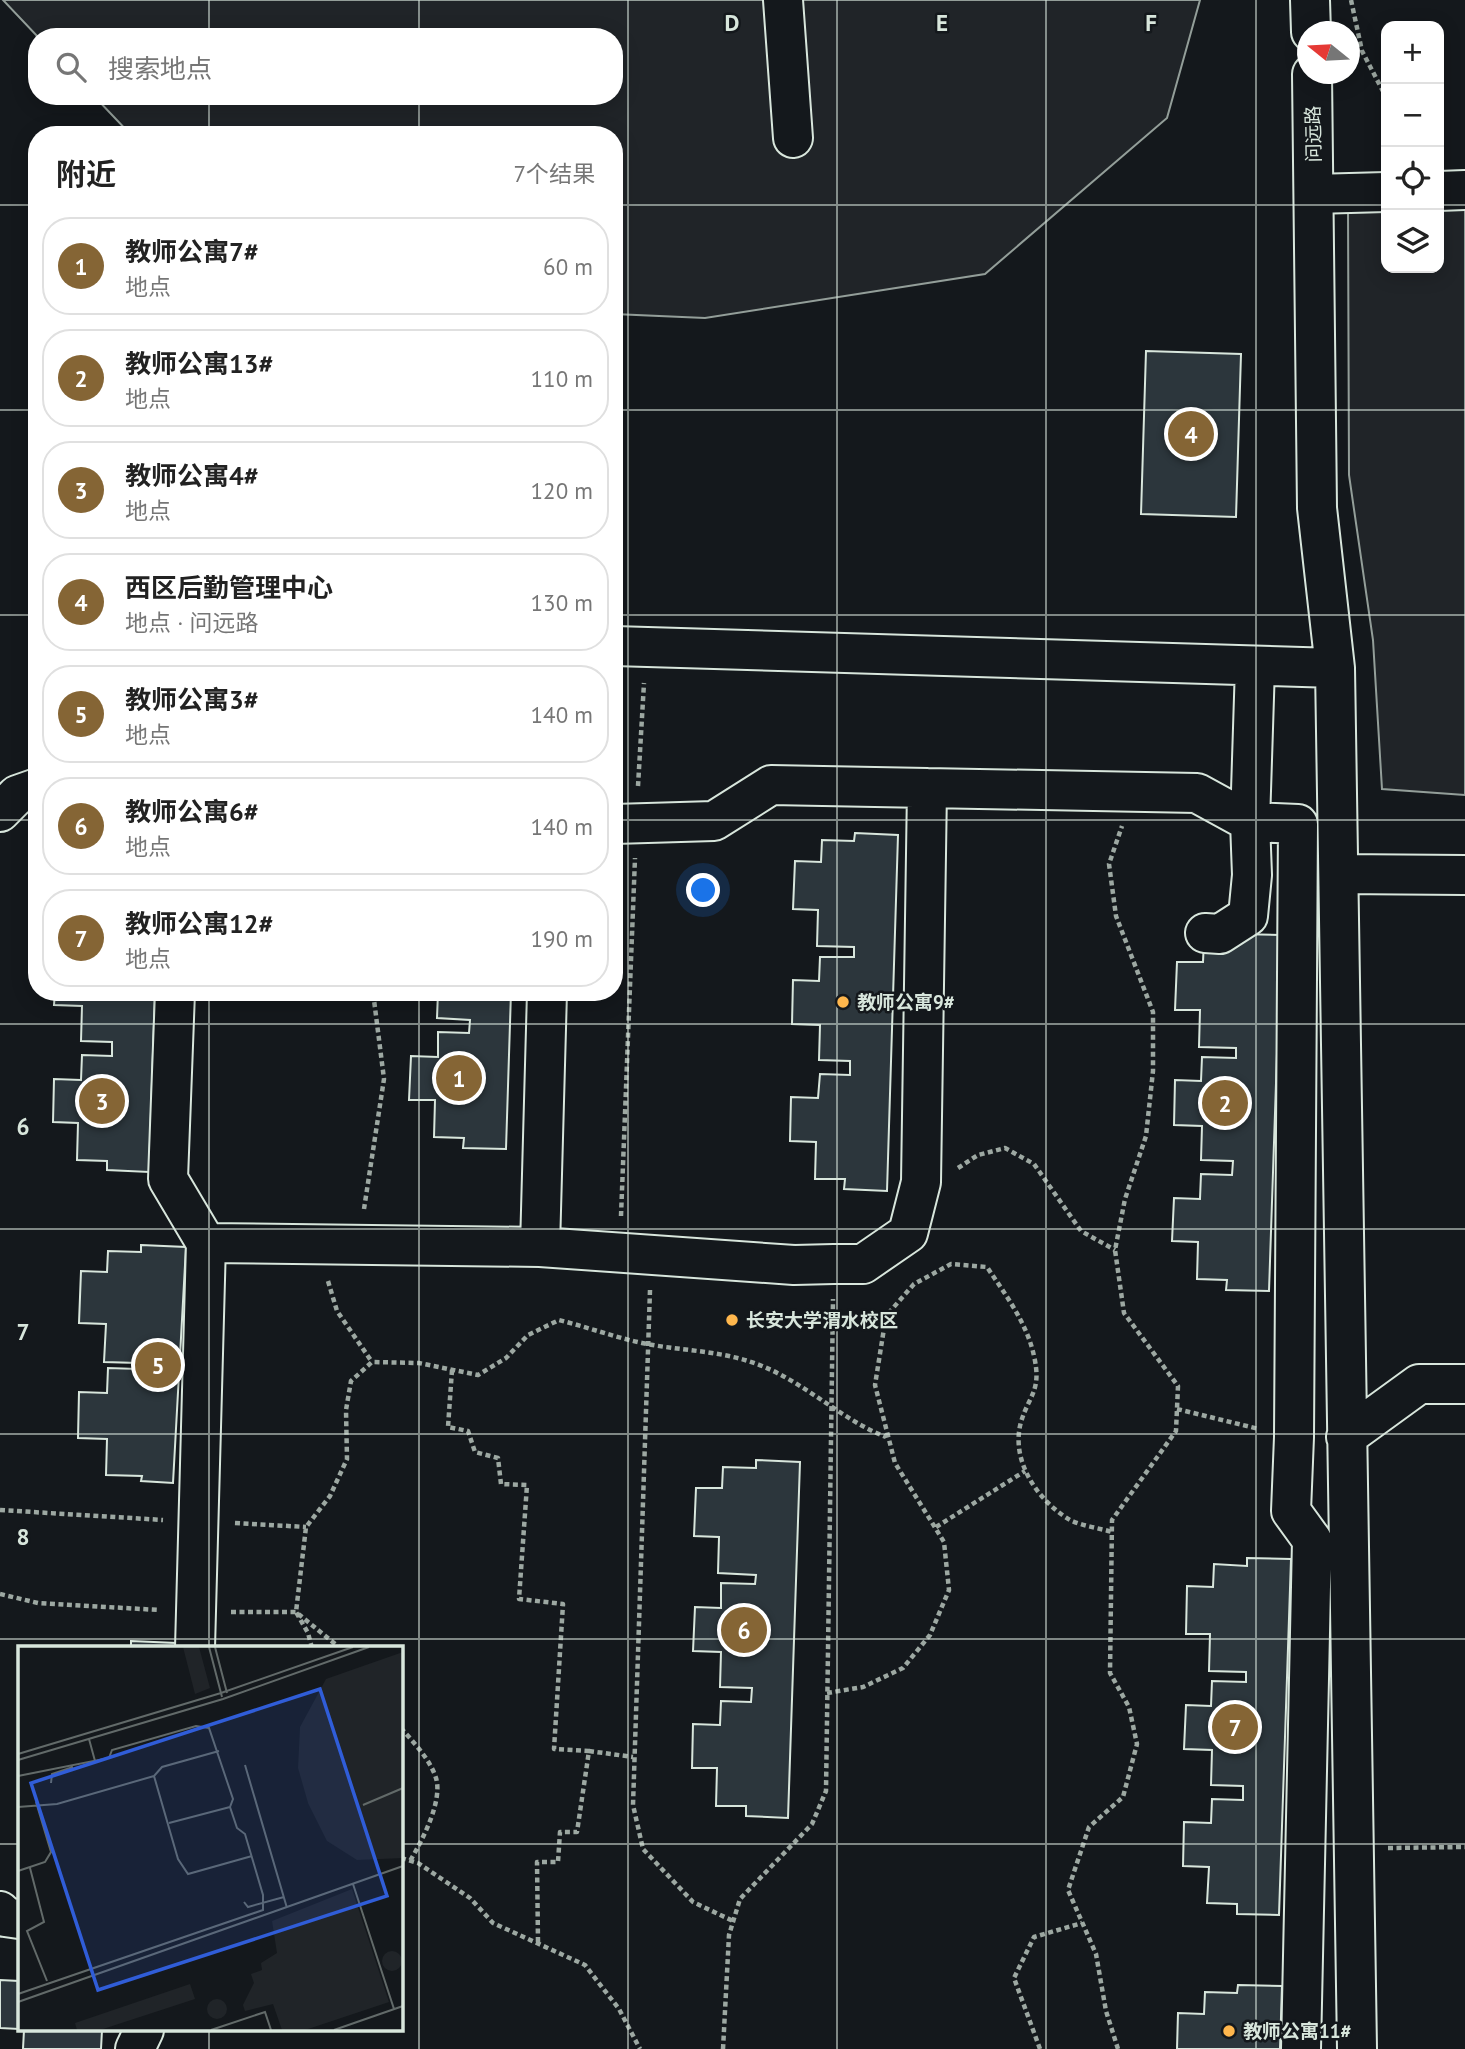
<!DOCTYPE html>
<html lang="zh">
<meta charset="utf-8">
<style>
body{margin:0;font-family:"PT Sans","Noto Sans SC",sans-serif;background:#f6f6f6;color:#222}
.controls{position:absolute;right:21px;top:21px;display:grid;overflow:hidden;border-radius:14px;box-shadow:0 4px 18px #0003}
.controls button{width:63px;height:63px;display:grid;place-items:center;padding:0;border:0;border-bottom:2px solid #e0e0e0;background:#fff;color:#222;font:35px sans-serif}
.compass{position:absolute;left:1297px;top:21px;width:63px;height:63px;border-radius:50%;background:#fff;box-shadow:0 4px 18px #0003;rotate:288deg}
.you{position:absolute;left:704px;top:891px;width:24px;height:24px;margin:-18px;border:5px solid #fff;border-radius:50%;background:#1a73e8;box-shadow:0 0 0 10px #1a73e833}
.badge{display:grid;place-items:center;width:46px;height:46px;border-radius:50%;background:#856535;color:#fff;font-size:23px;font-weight:700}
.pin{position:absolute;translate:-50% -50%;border:4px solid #fff;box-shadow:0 2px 7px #0006}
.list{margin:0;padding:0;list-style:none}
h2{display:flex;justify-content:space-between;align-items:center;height:91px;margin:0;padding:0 28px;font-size:30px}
h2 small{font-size:23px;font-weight:400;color:#767676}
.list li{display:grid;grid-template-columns:46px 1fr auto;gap:21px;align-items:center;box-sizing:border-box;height:98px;margin:0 14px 14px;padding:0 14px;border:2px solid #e0e0e0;border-radius:28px}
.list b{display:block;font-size:26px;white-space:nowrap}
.list p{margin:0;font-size:23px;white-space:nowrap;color:#767676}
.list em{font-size:23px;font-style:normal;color:#767676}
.icon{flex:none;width:38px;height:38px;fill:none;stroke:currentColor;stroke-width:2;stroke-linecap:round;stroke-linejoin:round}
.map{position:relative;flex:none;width:1465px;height:2049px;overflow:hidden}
.search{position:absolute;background:#fff;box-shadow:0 4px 18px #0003;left:28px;top:28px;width:595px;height:77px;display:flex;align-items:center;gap:18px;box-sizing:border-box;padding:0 24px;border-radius:28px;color:#767676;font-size:26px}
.panel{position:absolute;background:#fff;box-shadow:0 4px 18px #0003;left:28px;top:126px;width:595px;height:875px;border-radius:28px}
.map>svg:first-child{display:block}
</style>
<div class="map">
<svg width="1465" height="2049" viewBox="0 0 1465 2049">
<rect width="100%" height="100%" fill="#14181c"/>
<path fill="#202428" stroke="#939e99" stroke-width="2" d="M3,0H1200L1167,118L985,274L705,318L614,314V135H131L94,96H614V37H38Z
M1348,210H1386V268H1439V210H1465V795L1382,789L1373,640L1349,475Z"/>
<path fill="#2c363c" stroke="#d8e6dc" stroke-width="2" d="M1146,351L1241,354L1236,517L1141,514Z
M855,833L898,835L887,1191L844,1189L845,1179H815L816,1142L790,1141L791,1097L818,1098L820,1074L850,1075V1061L819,1060L820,1025L792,1024L793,980L819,981L820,957H854V947L817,946L818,910L793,909L795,861L821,862L822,840L854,841Z
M1237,934L1281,935L1269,1291L1226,1290L1227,1280L1197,1279L1198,1242L1172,1241L1174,1198L1200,1199L1201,1174L1232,1175L1233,1161L1201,1160L1202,1126L1174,1125L1175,1080L1201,1081L1202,1057L1236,1058V1048L1199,1047L1200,1010H1175L1177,962H1203L1204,940Z
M55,992H155L149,1172L107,1170V1161L77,1160L78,1123L53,1122L54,1079L81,1080L82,1055L112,1056V1042L81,1041L82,1006L54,1005Z
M438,992H511L506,1149L463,1148L464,1138L434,1137L435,1100H409L411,1056L438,1057V1032L469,1033L470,1020L437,1018Z
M141,1245L186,1247L173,1483L141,1481L142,1476L106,1475L107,1439L78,1438L79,1392L107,1393L108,1368L138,1369V1363L104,1362L106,1324L79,1323L81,1271L107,1272L108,1251L141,1252Z
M756,1460L800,1462L788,1818L746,1816V1806H716L717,1768H692L693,1724L720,1725L721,1701L751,1702L752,1688L720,1687L721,1652L693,1651L695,1607L721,1608V1583L755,1584L756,1575L718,1573L719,1537L694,1536L696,1488H722L723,1467L756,1468Z
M1247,1558L1291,1559L1279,1915L1237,1914V1904L1207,1903L1209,1867L1183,1866L1184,1822L1211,1823L1212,1799L1243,1800V1786L1211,1785L1212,1750L1184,1749L1186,1705L1211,1706L1212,1681L1246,1682V1672L1209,1671L1210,1634H1186L1187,1586L1213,1587L1214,1564L1247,1566Z
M131,1641L176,1643V1648H98H131Z
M0,1980L19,1981V2029L0,2028Z
M1238,1985L1282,1986L1280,2049H1177L1178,2013L1204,2014L1205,1992L1237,1993Z
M24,2030H102L101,2049H23Z"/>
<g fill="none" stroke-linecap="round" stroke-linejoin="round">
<g stroke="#d8e6dc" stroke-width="42">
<path id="minor" d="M783,0L793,138
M1310,0L1311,32
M1312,74L1317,508L1335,668L1357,2049
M1439,191L1465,190
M1314,194L1386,192
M614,646L1335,668
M0,812L17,795L37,788
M614,824L714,821L771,785L1197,793L1250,822L1298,824L1294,1437L1291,1511L1312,1540L1301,2049
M1339,874L1465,875
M1205,933L1220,934L1248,916L1252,875L1250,822L1255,666
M175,992L168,1179L206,1243L540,1247L794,1265L834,1264H863L908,1233L921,1182L927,788
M540,1247L547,992
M1346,1437L1419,1384H1465
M195,1648L206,1243
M0,1911L5,1917L19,1919
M135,2049L144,2030"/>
</g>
<path stroke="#9da8a2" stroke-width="4.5" stroke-dasharray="5 3.5" stroke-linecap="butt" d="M1351,0L1362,51L1386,97
M638,786L644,683
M958,1168L978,1155L1005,1148L1034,1164L1081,1231L1115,1250
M364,1209L384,1079L373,992
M621,1216L635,858
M328,1281L337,1311L372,1362
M650,1290L633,1805L643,1849L693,1902L733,1921
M452,1370L448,1427L468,1431L475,1452L498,1458L501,1484L527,1485L519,1599L563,1604L554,1749L589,1751L577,1832H560L558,1862H537L538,1942
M1177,1409L1259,1429
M0,1510L163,1520
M235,1523L306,1527
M936,1527L1025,1471
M0,1594L38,1603L159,1610
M231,1612H296L340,1648
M312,1648L308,1633L296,1612L306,1527L330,1496L347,1459L346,1410L351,1381L372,1362L419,1363L478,1375L506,1358L528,1335L559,1320C587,1327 614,1337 642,1343C680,1351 719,1350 757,1364C805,1382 840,1419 886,1437
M827,1693L863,1687L903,1668L930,1635L949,1590L944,1542L895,1463L875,1385L886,1316L914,1284L951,1264L987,1267C1005,1294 1027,1323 1034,1356C1042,1391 1029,1395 1021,1422C1010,1461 1038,1501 1070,1520C1082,1526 1099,1528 1112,1532
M401,1728C413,1742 430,1759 436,1778C443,1801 422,1841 410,1861
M589,1751L633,1757
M1388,1848L1465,1847
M401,1858L418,1863L470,1898L493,1923L585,1965L619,2009L640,2049
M723,2049L729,1935L740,1899L812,1824L826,1791L833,1299
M1040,2049L1014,1978L1034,1937L1082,1923
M1118,2049L1106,2011L1096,1954L1068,1890L1089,1827L1123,1797L1137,1744L1129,1707L1110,1673L1112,1520L1176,1431L1178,1386L1124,1313L1115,1250L1125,1199L1146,1136L1153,1071V1012L1116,916L1109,864L1122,826"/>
<use href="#minor" stroke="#14181c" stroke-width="38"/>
</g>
<path fill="none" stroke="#d8e6dc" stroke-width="2" stroke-opacity="0.55" d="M209,0V37M419,0V37M628,0V2049M837,0V2049M1046,0V2049M1256,0V2049M209,96V135M419,96V135M0,205H37M614,205H1386M1439,205H1465M0,410H37M614,410H1465M0,615H37M614,615H1465M0,820H37M614,820H1465M209,992V1648M419,992V2049M0,1024H1465M0,1229H1465M0,1434H1465M0,1639H1465M0,1844H19M401,1844H1465M209,2030V2049"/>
<g fill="#ffb74d" stroke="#14181c" stroke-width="2.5">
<circle cx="843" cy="1002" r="7"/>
<circle cx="732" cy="1320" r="7"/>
<circle cx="1229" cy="2031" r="7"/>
</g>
<g text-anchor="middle" stroke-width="5" stroke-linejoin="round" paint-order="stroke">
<g font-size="19" fill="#d8e6dc" stroke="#14181c">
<text transform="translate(1313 134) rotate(-91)" y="7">问远路</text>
</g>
<g font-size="19" font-weight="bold" fill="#d8e6dc" stroke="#14181c" text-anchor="start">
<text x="857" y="1009">教师公寓9#</text>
<text x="746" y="1327">长安大学渭水校区</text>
<text x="1243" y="2038">教师公寓11#</text>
</g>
</g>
<g transform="translate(18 1646)">
<rect width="385" height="385" fill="#14181c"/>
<path d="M165,1H181L192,42L177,48ZM385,6V212L339,214L309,195L290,157L280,122L282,81L308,33ZM334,243L371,356L287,384H264L255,358L227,365L225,359L236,337L233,328L244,324L243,317L259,307L254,275ZM364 315a10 10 0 1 1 20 0a10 10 0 1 1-20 0ZM172,338L177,353L82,384H59L57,377ZM189 363a10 10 0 1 1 20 0a10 10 0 1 1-20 0Z" fill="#202428"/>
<path fill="none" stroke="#626a69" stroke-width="2" d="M191,1L204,51M197,1L209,47M71,93L77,115M201,105L144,121L136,130L160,213L170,228L234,210M0,108L203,47L335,1M0,114L205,53L351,1M227,119L269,262M0,130L91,112L94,104L178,80L191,82L215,153L212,161L219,182L227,188L245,249V264L0,348M33,137L34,128L55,121M345,159L385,142M0,161L39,158L136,130M151,177L212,161M12,222L26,276L9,285L29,335M0,225L27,216L33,206L18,156M335,238L376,363M226,256L230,261L266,251M0,356L385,220M193,384L247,366L253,384M316,384L385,360"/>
<path fill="#305dd8" fill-opacity="0.15" stroke="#305dd8" stroke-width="3.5" d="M302,43L369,250L80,344L13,137Z"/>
<rect width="385" height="385" fill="none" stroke="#d8e6dc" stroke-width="3.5"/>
</g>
<g font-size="23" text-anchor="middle" font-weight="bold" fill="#d8e6dc" stroke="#14181c" stroke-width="5" stroke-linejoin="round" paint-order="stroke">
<text x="732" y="31">D</text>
<text x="942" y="31">E</text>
<text x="1151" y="31">F</text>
<text x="23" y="1135">6</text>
<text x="23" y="1340">7</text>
<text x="23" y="1545">8</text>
</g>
</svg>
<div class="controls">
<button>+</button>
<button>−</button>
<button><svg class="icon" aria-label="locate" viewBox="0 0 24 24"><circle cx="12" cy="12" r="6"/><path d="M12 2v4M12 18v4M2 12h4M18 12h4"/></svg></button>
<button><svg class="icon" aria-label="layers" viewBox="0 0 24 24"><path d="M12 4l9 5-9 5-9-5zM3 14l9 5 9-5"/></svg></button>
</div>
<svg class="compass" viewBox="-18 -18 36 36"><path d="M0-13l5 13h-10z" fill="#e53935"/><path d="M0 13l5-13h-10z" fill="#767676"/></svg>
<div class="you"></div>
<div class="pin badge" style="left:459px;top:1078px">1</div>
<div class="pin badge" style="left:1225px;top:1103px">2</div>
<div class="pin badge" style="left:102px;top:1101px">3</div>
<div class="pin badge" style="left:1191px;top:434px">4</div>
<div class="pin badge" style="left:158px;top:1365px">5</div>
<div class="pin badge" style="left:744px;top:1630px">6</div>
<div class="pin badge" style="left:1235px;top:1727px">7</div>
<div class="search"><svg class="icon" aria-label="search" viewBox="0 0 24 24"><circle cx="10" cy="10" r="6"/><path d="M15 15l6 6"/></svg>搜索地点</div>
<section class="panel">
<h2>附近<small>7个结果</small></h2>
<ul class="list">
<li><span class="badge">1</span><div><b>教师公寓7#</b><p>地点</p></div><em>60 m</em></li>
<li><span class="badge">2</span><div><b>教师公寓13#</b><p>地点</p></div><em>110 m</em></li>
<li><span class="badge">3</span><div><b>教师公寓4#</b><p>地点</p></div><em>120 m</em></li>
<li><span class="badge">4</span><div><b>西区后勤管理中心</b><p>地点 · 问远路</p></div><em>130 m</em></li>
<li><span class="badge">5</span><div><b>教师公寓3#</b><p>地点</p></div><em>140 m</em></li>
<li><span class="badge">6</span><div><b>教师公寓6#</b><p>地点</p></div><em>140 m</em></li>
<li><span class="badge">7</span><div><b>教师公寓12#</b><p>地点</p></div><em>190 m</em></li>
</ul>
</section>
</div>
